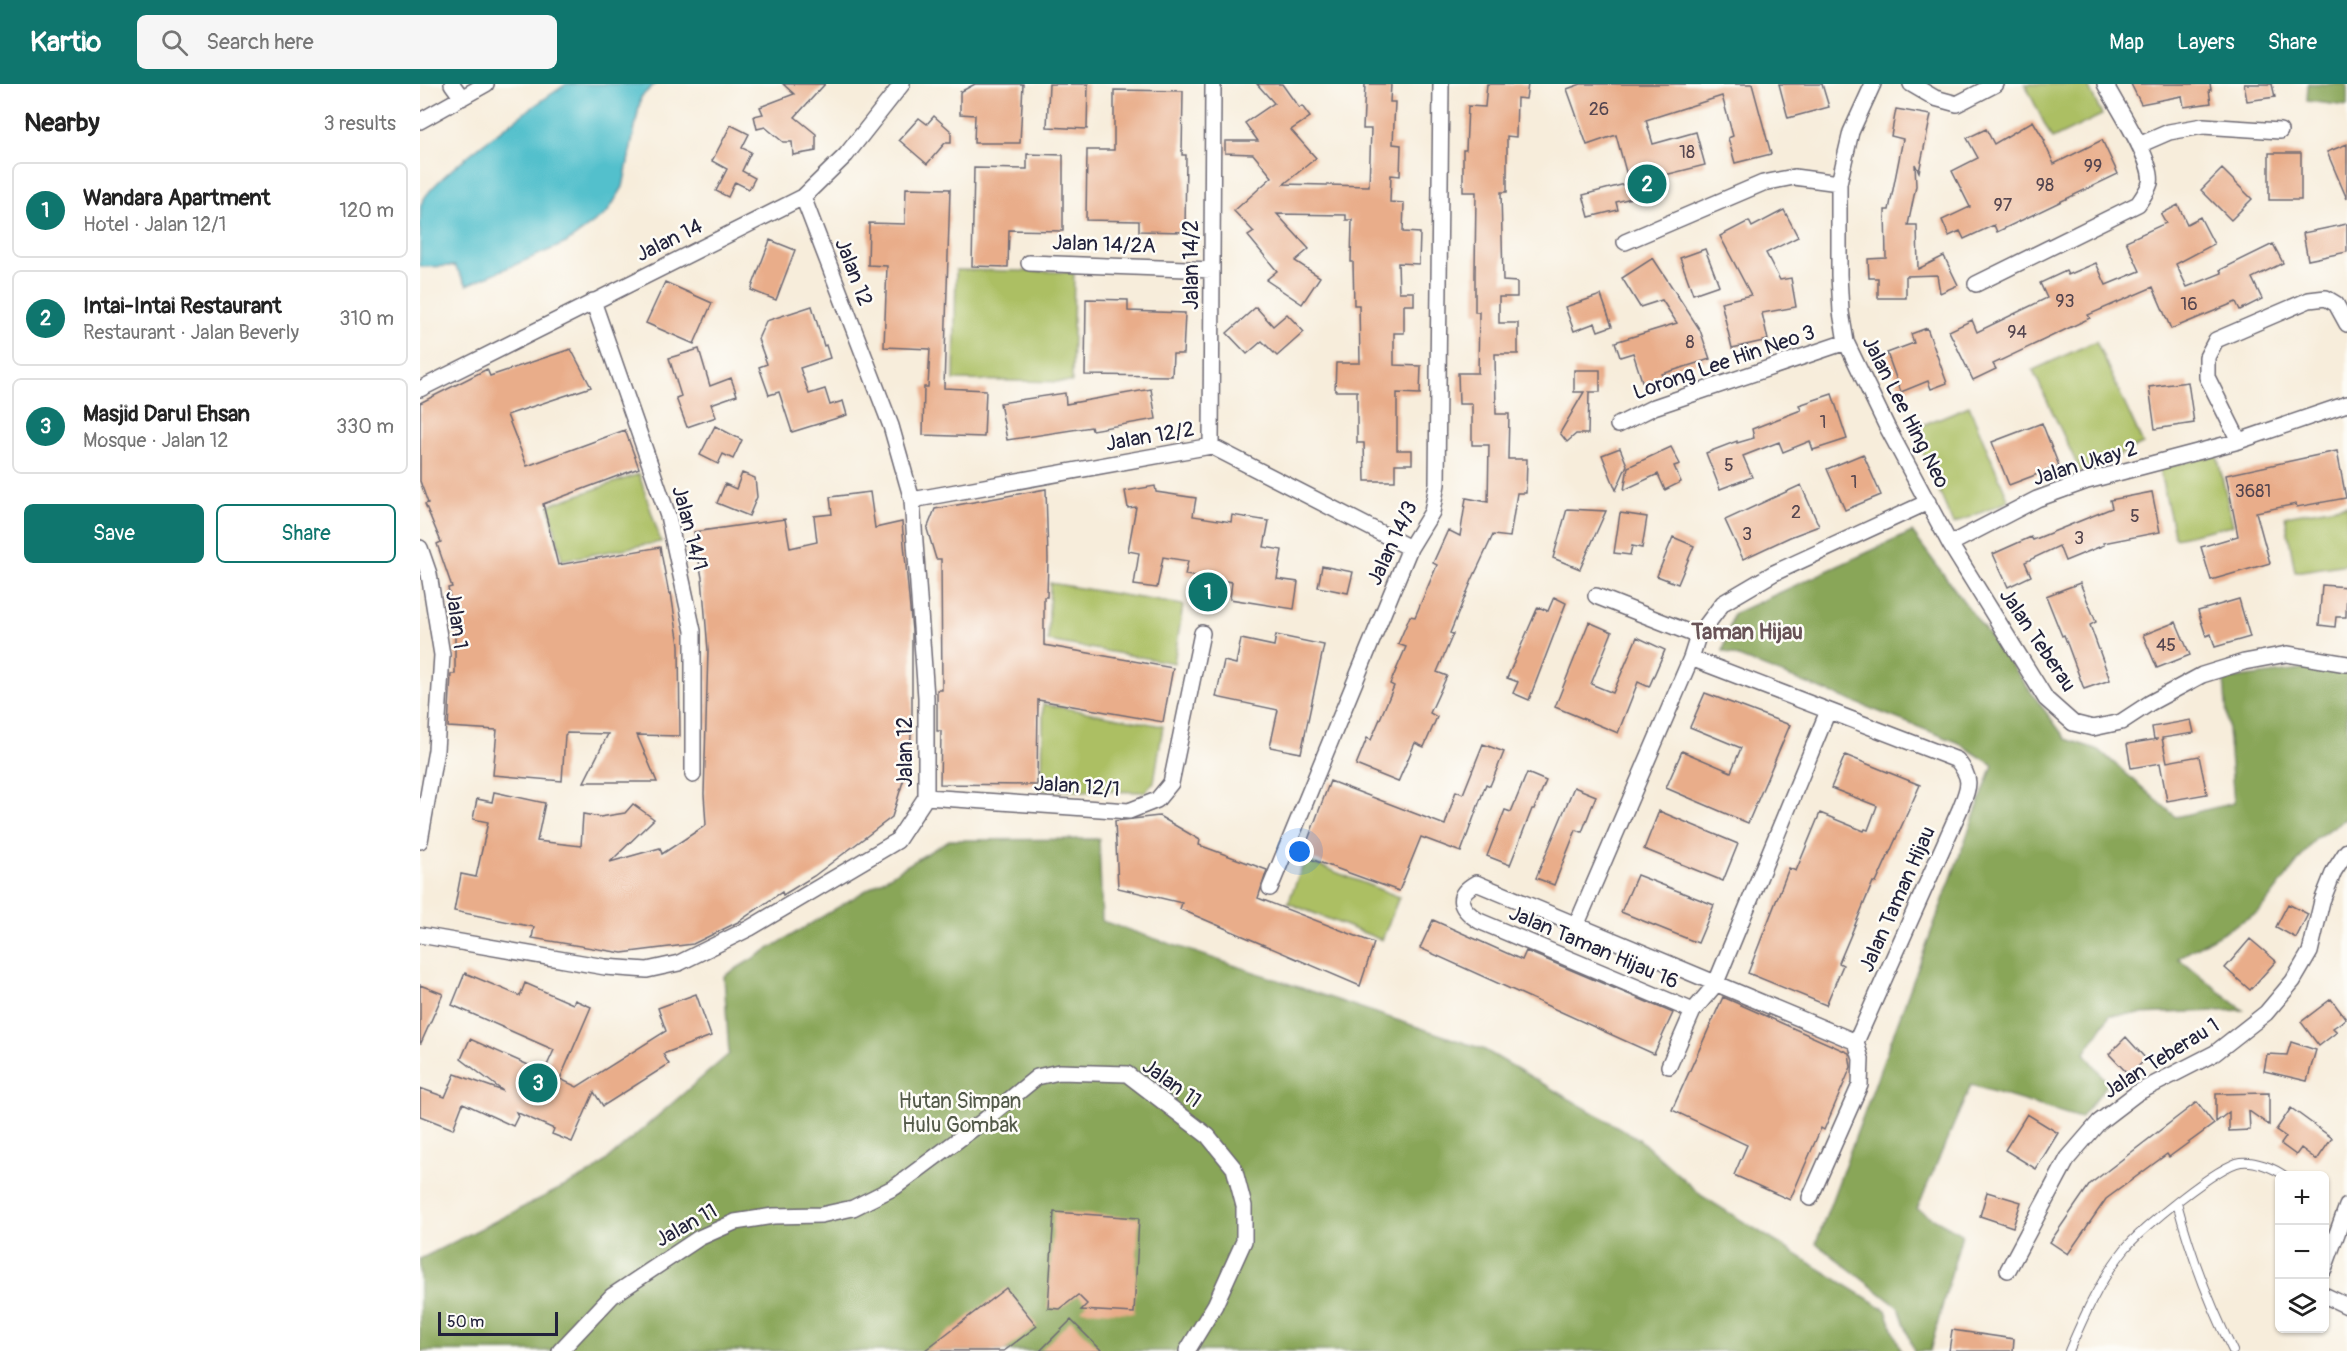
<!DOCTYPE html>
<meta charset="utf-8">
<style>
body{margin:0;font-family:Pangolin,sans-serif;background:#f6f6f6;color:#222}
.controls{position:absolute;right:18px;bottom:18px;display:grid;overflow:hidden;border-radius:9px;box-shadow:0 2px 4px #0004}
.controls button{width:54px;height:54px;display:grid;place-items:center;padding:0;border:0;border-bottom:2px solid #e0e0e0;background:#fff;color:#222;font:30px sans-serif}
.scale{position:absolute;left:18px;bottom:15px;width:120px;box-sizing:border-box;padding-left:6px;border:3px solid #22223b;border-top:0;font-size:16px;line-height:21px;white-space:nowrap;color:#22223b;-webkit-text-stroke:4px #fdfcf7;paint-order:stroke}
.you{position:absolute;left:880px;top:768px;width:21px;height:21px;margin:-15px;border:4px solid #fff;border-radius:50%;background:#1a73e8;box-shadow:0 0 0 9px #1a73e833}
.badge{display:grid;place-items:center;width:39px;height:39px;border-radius:50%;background:#0f766e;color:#fff;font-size:20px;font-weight:700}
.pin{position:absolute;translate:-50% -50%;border:3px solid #fff;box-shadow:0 2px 6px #0006}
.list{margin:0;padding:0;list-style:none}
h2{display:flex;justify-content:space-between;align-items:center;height:78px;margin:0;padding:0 24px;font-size:26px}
h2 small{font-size:20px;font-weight:400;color:#767676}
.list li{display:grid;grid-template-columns:39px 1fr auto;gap:18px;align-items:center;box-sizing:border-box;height:96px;margin:0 12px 12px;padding:0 12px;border:2px solid #e0e0e0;border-radius:9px}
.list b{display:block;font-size:22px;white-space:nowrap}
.list p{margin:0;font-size:20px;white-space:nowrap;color:#767676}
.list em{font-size:20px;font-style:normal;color:#767676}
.actions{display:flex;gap:12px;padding:18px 24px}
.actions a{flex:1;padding:14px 0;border:2px solid #0f766e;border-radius:9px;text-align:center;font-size:21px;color:#0f766e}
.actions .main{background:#0f766e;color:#fff}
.icon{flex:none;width:33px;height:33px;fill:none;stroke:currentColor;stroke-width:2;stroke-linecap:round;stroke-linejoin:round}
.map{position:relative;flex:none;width:1927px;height:1267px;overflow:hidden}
header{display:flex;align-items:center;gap:36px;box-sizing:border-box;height:84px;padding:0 30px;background:#0f766e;color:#fff}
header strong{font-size:28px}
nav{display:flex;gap:33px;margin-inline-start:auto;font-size:21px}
.search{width:420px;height:54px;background:#f6f6f6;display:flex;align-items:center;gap:15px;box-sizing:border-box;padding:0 21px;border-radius:9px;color:#767676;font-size:22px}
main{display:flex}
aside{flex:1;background:#fff}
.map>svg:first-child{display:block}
</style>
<header>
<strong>Kartio</strong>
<div class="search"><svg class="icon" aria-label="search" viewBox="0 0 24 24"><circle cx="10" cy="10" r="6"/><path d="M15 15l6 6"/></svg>Search here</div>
<nav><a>Map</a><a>Layers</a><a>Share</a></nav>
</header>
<main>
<aside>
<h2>Nearby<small>3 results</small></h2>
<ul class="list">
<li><span class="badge">1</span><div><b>Wandara Apartment</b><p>Hotel · Jalan 12/1</p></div><em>120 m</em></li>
<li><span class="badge">2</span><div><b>Intai-Intai Restaurant</b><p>Restaurant · Jalan Beverly</p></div><em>310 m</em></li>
<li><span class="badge">3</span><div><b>Masjid Darul Ehsan</b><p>Mosque · Jalan 12</p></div><em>330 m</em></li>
</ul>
<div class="actions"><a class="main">Save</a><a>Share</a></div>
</aside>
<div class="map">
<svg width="1927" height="1267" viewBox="0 0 1927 1267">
<rect width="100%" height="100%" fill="#fdfcf7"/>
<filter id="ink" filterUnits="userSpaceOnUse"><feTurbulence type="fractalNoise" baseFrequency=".0167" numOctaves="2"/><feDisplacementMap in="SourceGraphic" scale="12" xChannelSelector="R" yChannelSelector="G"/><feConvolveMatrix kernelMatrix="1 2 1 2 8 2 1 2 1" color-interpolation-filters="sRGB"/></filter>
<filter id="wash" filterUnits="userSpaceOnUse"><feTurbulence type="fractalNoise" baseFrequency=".008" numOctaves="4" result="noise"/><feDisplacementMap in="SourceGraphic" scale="24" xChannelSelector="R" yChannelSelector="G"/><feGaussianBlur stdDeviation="1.35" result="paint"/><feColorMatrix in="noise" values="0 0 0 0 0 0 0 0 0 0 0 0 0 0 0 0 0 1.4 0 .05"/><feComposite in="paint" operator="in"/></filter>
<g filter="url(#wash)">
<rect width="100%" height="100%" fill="#f7eddb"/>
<path fill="#acbf63" stroke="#67704f" stroke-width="1.5" d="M1605,0H1667L1682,31L1632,55Z
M536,186L654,188L652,298L534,296Z
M1676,257L1723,360L1661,389L1613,286Z
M1549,322L1589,417L1533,440L1493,345Z
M1797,371L1813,441L1755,454L1739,384Z
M219,390L241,458L142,476L129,421Z
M1927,421V480L1875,488L1865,432Z
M630,499L763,521L754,579L628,557Z
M623,620L743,642L734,698L725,708L622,706Z
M885,776L979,813L962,856L868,819Z"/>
<path fill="#89a659" stroke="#56644a" stroke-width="1.5" d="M1888,0H1927V22L1887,17Z
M1492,448L1646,655L1679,666L1756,733L1814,719L1804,596L1895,584L1927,590V734L1896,754L1840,827L1758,874L1823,926L1690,931L1665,969L1688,1000L1660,1034L1551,1001L1497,1125L1542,1150L1510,1267H1494L1479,1224L1396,1159L1573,681L1537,658L1303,567L1313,530Z
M679,755L682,837L1063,965L1219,1055L1282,1112L1466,1226L1481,1267H0V1175L173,1088L309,970L304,892L529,756Z"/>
<path fill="#53c0cc" stroke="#3a7184" stroke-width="1.5" d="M146,0H235L221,13L203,103L187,129L146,159L47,201L35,182L2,183L0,181C0,164 0,136 1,121C8,95 119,18 146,0Z"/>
<g id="blocks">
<path fill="#e9ad8a" d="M363,0H405L375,33L396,50V67L373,71L372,58H363L345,43L337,45L334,32L343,30L340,23L374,10Z
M555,0H603L600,59H554L555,31L540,30V8Z
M629,0H668L667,45L627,43Z
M837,0H862L879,24L882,22L890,33L871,46L896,74L864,100L949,102L951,45H943L945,0H971L970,18H975L973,60L981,61L980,92L971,91L970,118L984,119L983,148L1000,149L999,180L978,179L979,208H994V221H984V249H974V281L1001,282L1000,310L977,309V366H992V380H975V397H945L944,359H937V307H915L916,279H940L939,221H934L933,178H931L932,136H926V131L857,130L889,165L875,177L900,193L882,220L846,196L857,187L828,152L834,148L814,127L852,93L833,70L805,69V57H838L825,39L854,19Z
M1067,0H1108L1106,15L1097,14L1096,53L1087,52V108H1081L1083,197L1097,198V213H1079V239H1098V270H1075L1076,330H1089L1088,375H1107L1106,409H1097L1090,453L1073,451L1052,496L1030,549L1033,550L1017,588L1027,592L1010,629L1017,633L1004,663L995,659L978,698L936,681L947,654L951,656L974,602L970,600L986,563L978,560L990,532L995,533L1017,481L1013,479L1028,446L1040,452L1046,414L1068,418L1069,361H1052V320H1039L1038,289H1058L1059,228H1055V189L1056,108H1043V66H1046L1048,22L1065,23Z
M1161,0H1332L1351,70L1315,79L1308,54L1313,52L1302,12L1226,36L1233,60L1276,48L1285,81L1241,92L1245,105L1196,118L1198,126L1169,133L1163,111L1209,99L1196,51L1167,61L1147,5Z
M1359,0H1402L1409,23L1368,34Z
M1711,0H1790L1791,6H1789L1791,19L1764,23L1762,12L1721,20Z
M1824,0H1852L1855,13L1827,17Z
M694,6L763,7L762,71H766L765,148L719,147V137L666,136L667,66H694Z
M1476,25L1511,31L1499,88L1495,80L1496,102L1488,141H1497L1498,185L1524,172L1538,201L1520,209L1517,191L1486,192V214H1458V194H1449L1448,175L1466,174L1465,126H1469L1483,55L1471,52Z
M514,32L531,47V59H525L507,80L479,56L499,34L507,40Z
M1613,37L1625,57L1624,58L1634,80L1682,56L1698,90L1577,148L1574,141L1544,155L1540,147L1529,152L1522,136L1550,123L1532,87L1558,74L1547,54L1566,45L1574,60Z
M311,41L329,50L322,64L331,68L322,87L335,94L329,105L315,98L308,113L296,107L307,85L292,77Z
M1927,60V115L1907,68Z
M1849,69H1881V116H1849Z
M607,70L643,71V147L589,146L588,183L552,182L554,84L607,85Z
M1802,85L1832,115L1811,136L1781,106Z
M486,104L530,105L524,304L566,306L564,353L503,351L504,303H508L510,265L464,263L467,182L448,181L449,139L485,140Z
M1758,121L1767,140L1780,133L1794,160L1756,180L1767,203L1802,189L1800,186L1853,160L1863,179L1832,194L1842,215L1820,226L1816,218L1751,245L1733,203L1668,231L1670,234L1573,280L1576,285L1553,296L1529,247L1552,236L1557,248L1627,214L1620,199L1646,187L1648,191L1676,179L1686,201L1720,187L1706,157L1746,139L1741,130Z
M1364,126L1378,153L1346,169L1360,196L1371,194L1376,223L1342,229L1348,256L1312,264L1301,218L1331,211L1300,152L1329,137L1332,143Z
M1927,140V168L1888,176L1883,149Z
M350,156L375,166L356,216L331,206Z
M1285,165L1299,201L1273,210L1260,174Z
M1233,174L1280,246L1290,275L1242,290L1243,294L1223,300L1213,269L1200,273L1195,258L1257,239L1242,216L1220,223L1202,194Z
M245,198L292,219L274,260L226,239Z
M1181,211L1192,242L1178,247L1175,239L1154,247L1145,223Z
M666,215L708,216V227L765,229L763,270H753L752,292L665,291Z
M392,222L404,262L406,261L410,274L380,284L389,310L405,305L410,321L423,317L427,331L372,348L359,308L349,311L339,283L347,280L338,255L346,237Z
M836,223L853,242L867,230L884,248L857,272L842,257L827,270L807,249Z
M1507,244L1527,299L1511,305L1508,297L1481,308L1467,269L1494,259L1491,250Z
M151,265L171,303L87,331L107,382L205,346L219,384L123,420L138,481L240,463L249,510L251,509L259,561L260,652L217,651L237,698H164L188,650L147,649L145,651L142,697L73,691L77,646L28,643L31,590H35V539L28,504L32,503L17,460L21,458L5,420L8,419L0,397V319L67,285L70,292Z
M279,265L290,302L311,294L317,311L291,320L296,333L267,343L256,314L261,312L249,274Z
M1154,286H1180V308H1169L1168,350H1156L1147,358L1140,349L1164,308H1154Z
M1768,298L1774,339L1735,345L1729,303Z
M731,305L736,335L672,346L671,343L587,356L580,319L645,309L646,320Z
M1412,310L1427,355L1393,366L1390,357L1363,368L1359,358L1323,372L1332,393L1300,405L1286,369L1317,357V359L1334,354L1332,345L1381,326L1379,321Z
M1622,339L1639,382L1589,401L1572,358Z
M295,342L322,356L313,375L303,370L298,380L280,371Z
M1251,363L1260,380L1254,382L1261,398L1245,406L1238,390L1204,406L1208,383Z
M1200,364L1207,381L1196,406L1182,371Z
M1917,367L1926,414L1877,423L1876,420L1836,428L1850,479L1791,496L1781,463L1818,452L1806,391Z
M1443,370L1461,411L1425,426L1407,385Z
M322,389L335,394L337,413L329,432L297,419L305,400L316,405Z
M1381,401L1399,442L1370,453L1323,475L1305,436Z
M735,402L736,408L776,414L773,432L811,438L812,431L849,437L844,463L862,466L857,495L878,498L874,525L810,515L812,498L765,491L768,477L743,473L737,504L714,501L719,469L708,467L716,423L708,424L705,407Z
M626,405L628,475L627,513H624V561L753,584L743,638L618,616L617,701L520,700L521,647H517V606H522L521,475H516L507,445L515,425Z
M450,408L455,444L482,438L492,547V638L489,678L472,733L394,792L363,811L362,808L318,838L273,860L202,869L112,854L114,843L34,827L41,790L56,793L68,738L53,735L57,715L72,718L74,708L125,719L117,757L161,762L163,730L180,733L205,729L213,720L234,735L190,778L240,764L242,770L286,741L284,710L288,566L282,494L274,448L365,435L370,464L397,458L394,432L412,430L410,413Z
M1732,408L1740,448L1683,459L1684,461L1645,477L1639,462L1605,478L1611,492L1588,503L1573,470L1611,453L1613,456L1692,424L1690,416Z
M1147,425L1186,427L1160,485L1133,474Z
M1200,429L1227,433L1222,464L1212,462L1210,471L1194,469Z
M1253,453L1274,462L1258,500L1237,492Z
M902,482L933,488L928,509L898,503Z
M1660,499L1676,538L1670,541L1690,596L1664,605L1644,551L1642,552L1626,512Z
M1902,501L1927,503L1926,533H1916L1915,543L1899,541Z
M1134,513L1146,519L1109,616L1093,609L1098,598L1087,594L1118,523L1128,527Z
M1819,515L1830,553L1795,563L1791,550L1786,552L1778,527Z
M1169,538L1192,548L1171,600L1193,609L1217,553L1245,566L1229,603L1218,598L1198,649L1135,623Z
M1756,538L1770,571L1737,584L1723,551Z
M856,551L904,561L881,669L850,663L858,626L796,613L804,577L816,580L821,555L854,562Z
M1285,609L1370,641L1328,739L1246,704L1262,667L1311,688L1321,664L1270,643Z
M1771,636L1774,649L1742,654L1747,678L1779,672L1787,710L1747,717L1740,679L1711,684L1707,660L1738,655H1734L1732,643Z
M1063,660L1084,668L1070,702L1066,700L1041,768L1001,753L979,807L882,772L910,697L1025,741L1036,707L1043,710Z
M1425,671L1500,701L1456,799L1453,798L1419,879L1423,881L1406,921L1328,889L1369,784L1376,787L1400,729L1444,747L1445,745L1448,746L1457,722L1411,704Z
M1107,689L1126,697L1114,725H1112L1090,781L1067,772L1085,726L1091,728Z
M1154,703L1176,712L1162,748L1156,746L1134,801L1116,794Z
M1239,727L1318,760L1303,797L1224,765Z
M739,732L780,756L779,761L847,786L838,814L954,859L940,902L760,825L762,819L698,804L695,737Z
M1217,791L1294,821L1278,859L1201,828Z
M1868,820L1888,830L1876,854L1856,843Z
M1013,836L1102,876L1106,867L1253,929L1234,970L1000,864Z
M1830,855L1856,877L1830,906L1805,884Z
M45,889L100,912L105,899L153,920L155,916L171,923L140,995L157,1003L246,947L238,924L276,910L291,952L243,970L249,980L183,1022L174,1008L152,1058L132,1050L134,1045L96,1028L98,1032L93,1042L43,1019L33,1045L0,1032V1004L25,1013L35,990L83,1007L41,975L50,955L124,988L134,966L32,921Z
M0,901L23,910L1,959H0Z
M1303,913L1429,969L1431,983L1404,1046L1401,1044L1370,1116L1314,1091L1327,1061L1252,1026Z
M1911,915L1926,935L1913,944L1917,948L1899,962L1881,938Z
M1706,953L1726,975L1709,991L1689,970Z
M1871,958L1896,966L1887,997L1844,987L1847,970L1867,971Z
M1849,1009V1041L1829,1027L1830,1046L1809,1047V1028L1796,1038V1010Z
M1777,1018L1794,1040L1749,1073L1747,1070L1686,1115L1648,1170L1630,1158L1670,1100Z
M1871,1024L1912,1054L1897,1076L1881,1064L1876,1071L1861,1060L1866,1053L1856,1046Z
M1607,1030L1638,1049L1616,1085L1585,1066Z
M1567,1108L1601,1118L1593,1143L1560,1132Z
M634,1128L719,1134L714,1229L661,1226L667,1220L658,1211L640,1225L628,1224Z
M586,1204L617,1242L584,1267H504Z
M651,1236L682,1267H620Z
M1532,1246L1594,1255L1593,1267H1529Z"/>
</g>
</g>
<g filter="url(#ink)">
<use href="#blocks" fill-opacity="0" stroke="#6d6973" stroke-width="1.5"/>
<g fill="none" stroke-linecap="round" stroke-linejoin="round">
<g stroke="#6d6973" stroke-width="10">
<path id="lane" d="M1757,1119C1771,1171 1789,1219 1813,1267
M1649,1267C1664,1232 1680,1196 1704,1166C1719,1146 1799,1081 1821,1078C1834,1076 1854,1084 1865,1092"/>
</g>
<g stroke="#6d6973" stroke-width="18">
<path id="street" d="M32,0L42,14
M1453,0L1431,48L1419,99V191L1421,228L1426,258L1467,343L1530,460L1626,615L1653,639L1673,644L1701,638L1730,619L1782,591L1824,578L1867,570L1927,580
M1491,0L1515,14L1537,20L1576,0
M0,37L66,0
M1719,61L1749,48L1783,42L1860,47
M1205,158L1343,99L1374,93L1419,99
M609,179L792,186
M1556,200L1718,120C1722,114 1728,106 1730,99C1735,79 1696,21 1685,0
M173,217L248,432L273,547V691
M0,305L383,113L426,71L482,0
M1198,341L1234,323L1426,258
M1819,357L1787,293V273L1796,256L1889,216L1906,214L1916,220L1927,240
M791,362L793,0
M492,416L791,362L990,464
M1530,460L1617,415L1667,397L1819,357L1927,320
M0,464L9,490L22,571L16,666L0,757
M1176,512L1278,552
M1271,574L1537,676C1553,696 1549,702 1540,725L1436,958
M506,713L709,727L737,716L751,699L782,549
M850,804L990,464L1012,428L1017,400L1021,0
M1156,842L1271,574L1278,552L1303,519L1354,489L1508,418
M0,851L185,883L227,886L259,879L330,844L477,757L506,713V613L492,416L471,342L383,113
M1273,927L1059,837C1040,825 1033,812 1056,799L1436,958
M1249,982L1273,927L1295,901L1408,627
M1390,1114L1440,1001L1441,975L1436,958
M1904,1185L1927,1122
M1588,1186L1648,1074L1679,1038L1717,1009L1795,969L1846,929L1873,897L1890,868L1902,817L1914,787L1927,767
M1904,1211L1927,1222
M140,1267L192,1212L279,1154L315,1138L353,1132L401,1131L433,1124L475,1103L562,1038L617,993L639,988L707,990L788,1052L814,1084L824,1122V1157L795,1221L767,1267"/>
</g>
<use href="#lane" stroke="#fff" stroke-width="8"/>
<use href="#street" stroke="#fff" stroke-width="15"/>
</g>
</g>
<g text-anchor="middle" stroke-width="5" stroke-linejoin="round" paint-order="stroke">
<g font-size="18" fill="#54454f">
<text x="1179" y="31">26</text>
<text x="1267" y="74">18</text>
<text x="1673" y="88">99</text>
<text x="1625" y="107">98</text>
<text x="1583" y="127">97</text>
<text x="1645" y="223">93</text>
<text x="1769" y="226">16</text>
<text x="1597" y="254">94</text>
<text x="1270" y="264">8</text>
<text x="1403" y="344">1</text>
<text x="1309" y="387">5</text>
<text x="1434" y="404">1</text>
<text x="1833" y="413">3681</text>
<text x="1376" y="434">2</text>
<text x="1715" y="438">5</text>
<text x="1327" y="456">3</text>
<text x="1659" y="460">3</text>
<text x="1746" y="567">45</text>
</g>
<g font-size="21" fill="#22223b" stroke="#fdfcf7">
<text transform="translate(249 156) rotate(-26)" y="7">Jalan 14</text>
<text transform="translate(684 160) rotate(2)" y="7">Jalan 14/2A</text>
<text transform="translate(771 181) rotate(-90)" y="7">Jalan 14/2</text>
<text transform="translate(434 188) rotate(69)" y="7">Jalan 12</text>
<text transform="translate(1304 278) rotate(-19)" y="7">Lorong Lee Hin Neo 3</text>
<text transform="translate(1486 328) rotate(63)" y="7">Jalan Lee Hing Neo</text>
<text transform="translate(730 352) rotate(-10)" y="7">Jalan 12/2</text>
<text transform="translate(1665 379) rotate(-17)" y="7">Jalan Ukay 2</text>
<text transform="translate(270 444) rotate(75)" y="7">Jalan 14/1</text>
<text transform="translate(972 459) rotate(-65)" y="7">Jalan 14/3</text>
<text transform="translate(37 536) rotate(82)" y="7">Jalan 1</text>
<text transform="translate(1618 556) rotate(56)" y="7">Jalan Teberau</text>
<text transform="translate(485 668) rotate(-90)" y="7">Jalan 12</text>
<text transform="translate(657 702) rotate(4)" y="7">Jalan 12/1</text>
<text transform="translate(1477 815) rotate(-66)" y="7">Jalan Taman Hijau</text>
<text transform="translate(1174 863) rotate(23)" y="7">Jalan Taman Hijau 16</text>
<text transform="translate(1741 974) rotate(-32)" y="7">Jalan Teberau 1</text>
<text transform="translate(752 999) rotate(36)" y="7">Jalan 11</text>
<text transform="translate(266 1141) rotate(-29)" y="7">Jalan 11</text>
</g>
<g font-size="21" fill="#525949" stroke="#fdfcf7">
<text x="540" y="1024">Hutan Simpan<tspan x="540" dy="24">Hulu Gombak</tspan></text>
</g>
<g font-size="22" font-weight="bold" fill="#685357" stroke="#fdfcf7">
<text x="1327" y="555">Taman Hijau</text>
</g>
</g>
</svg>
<div class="controls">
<button>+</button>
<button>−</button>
<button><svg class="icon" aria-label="layers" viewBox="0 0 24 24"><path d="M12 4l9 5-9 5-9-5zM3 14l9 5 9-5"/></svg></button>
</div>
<div class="scale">50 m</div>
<div class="you"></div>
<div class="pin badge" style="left:788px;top:508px">1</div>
<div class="pin badge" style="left:1227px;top:100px">2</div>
<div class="pin badge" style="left:118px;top:999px">3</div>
</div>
</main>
